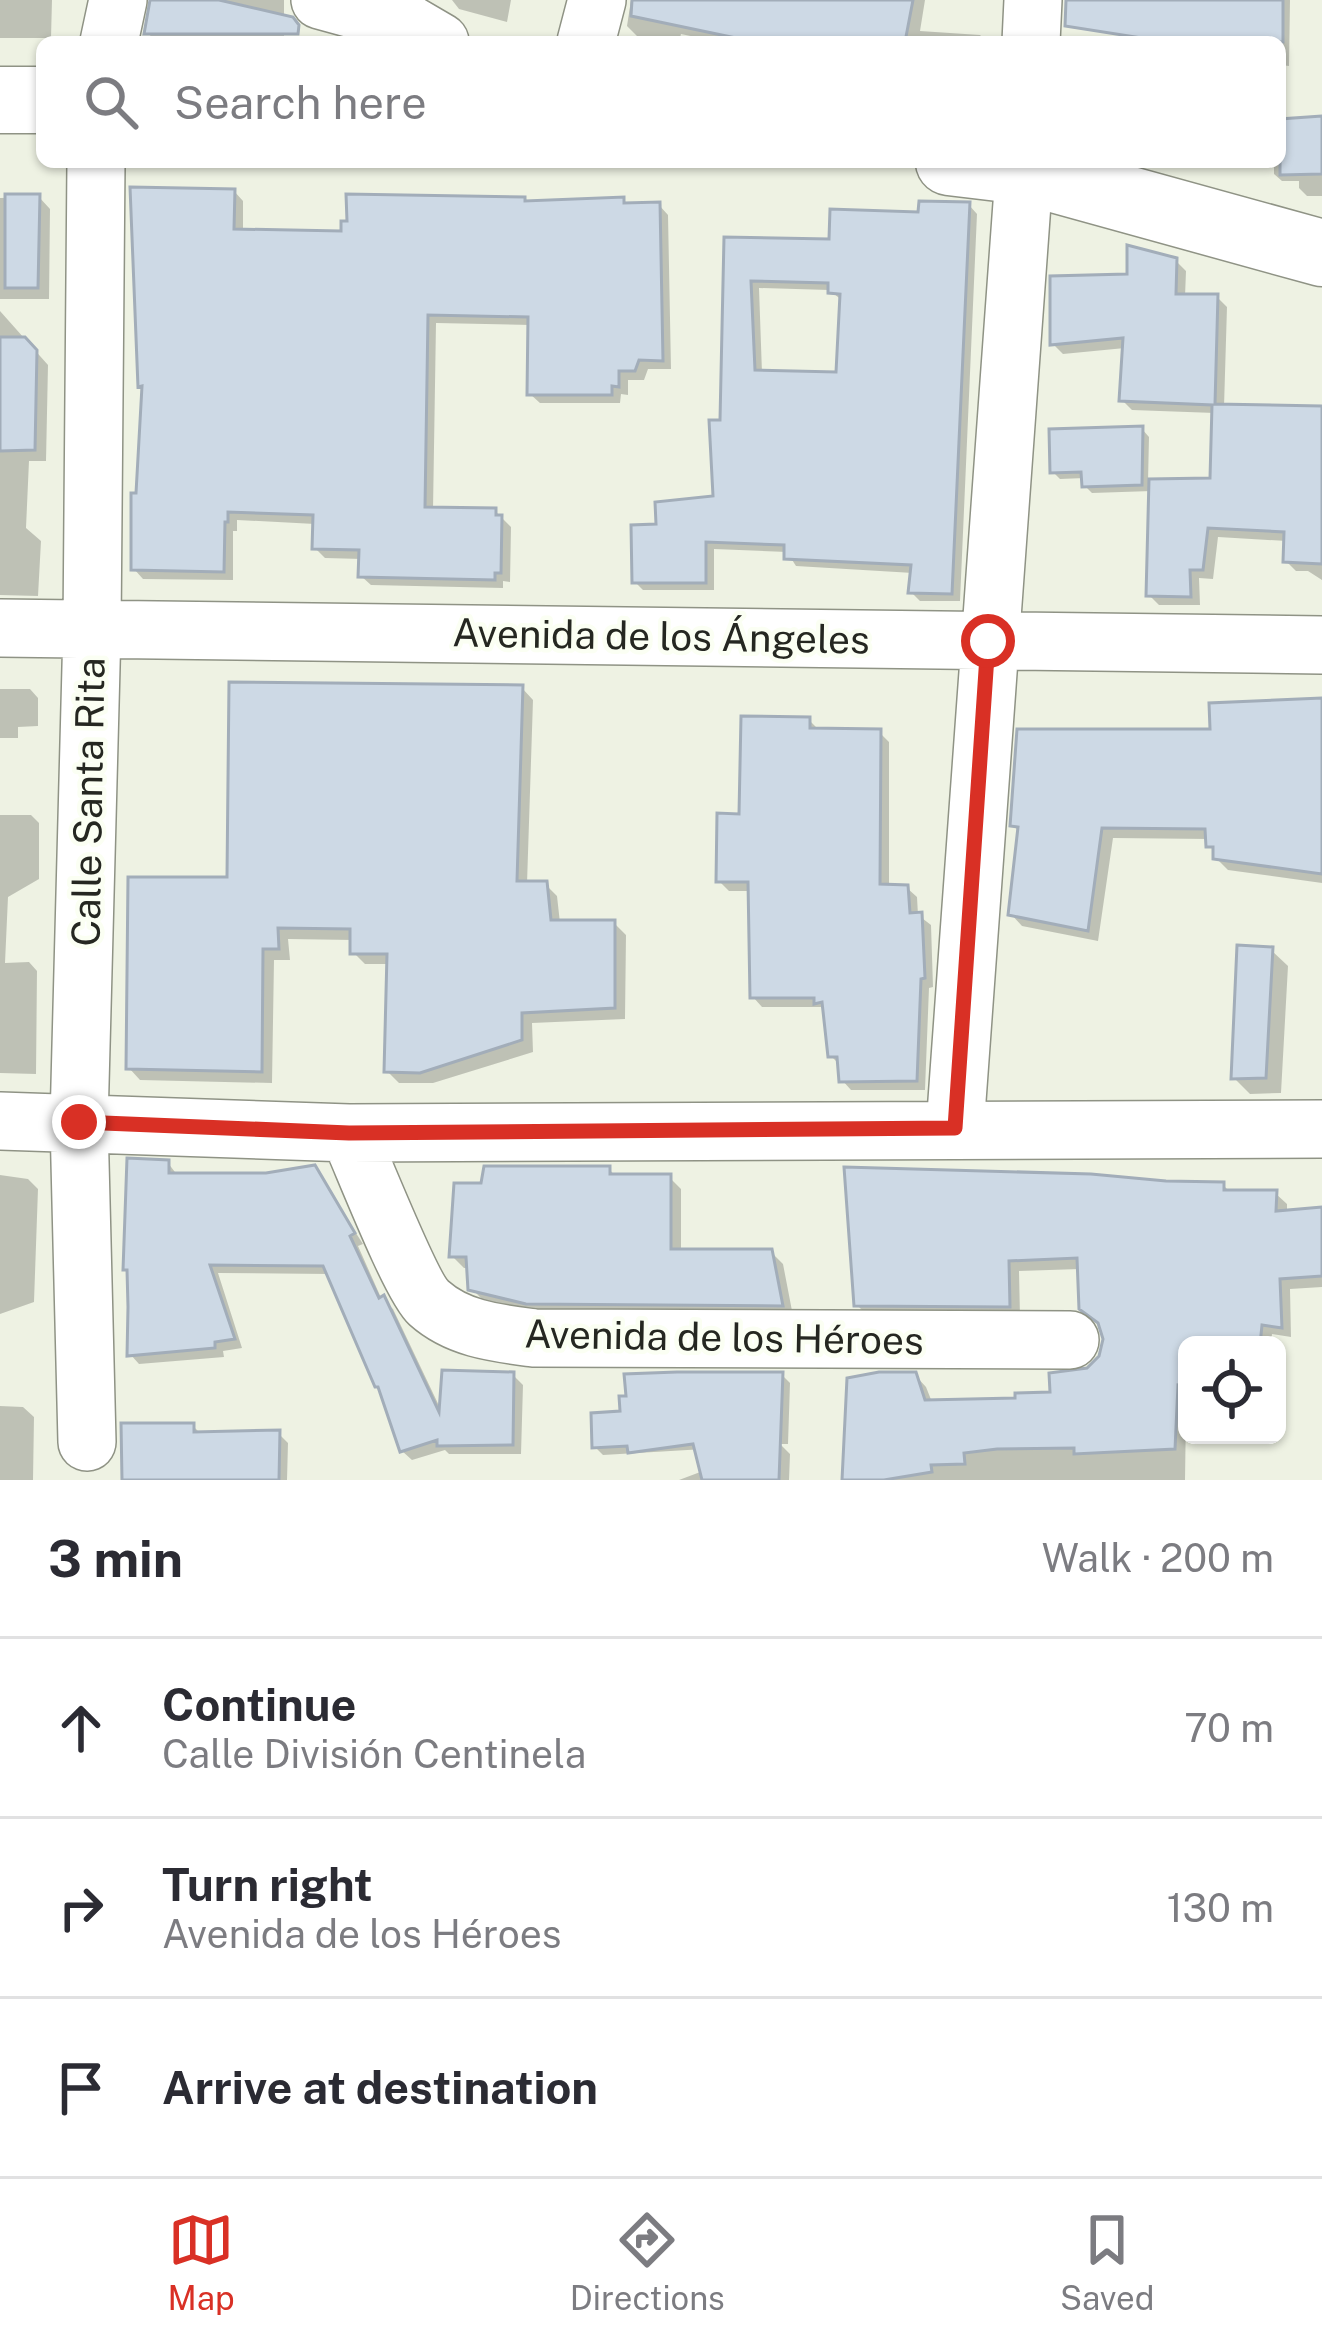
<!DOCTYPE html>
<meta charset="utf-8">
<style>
body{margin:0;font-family:"Public Sans",sans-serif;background:#f7f7f7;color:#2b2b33}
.controls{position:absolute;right:36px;bottom:36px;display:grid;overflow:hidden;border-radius:18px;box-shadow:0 3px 9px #0004}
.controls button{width:108px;height:108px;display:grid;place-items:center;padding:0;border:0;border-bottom:3px solid #e1e1e2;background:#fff;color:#2b2b33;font:60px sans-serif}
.stop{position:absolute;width:36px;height:36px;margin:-27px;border:9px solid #d93025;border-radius:50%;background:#fff}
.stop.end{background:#d93025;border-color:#fff;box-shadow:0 3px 12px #0008}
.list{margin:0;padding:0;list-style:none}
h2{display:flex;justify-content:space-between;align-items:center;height:156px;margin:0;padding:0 48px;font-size:51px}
h2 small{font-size:39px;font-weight:400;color:#7c7c81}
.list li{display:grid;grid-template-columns:78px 1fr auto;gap:36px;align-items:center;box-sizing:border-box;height:180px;padding:0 48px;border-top:3px solid #e1e1e2}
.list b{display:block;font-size:45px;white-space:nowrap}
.list p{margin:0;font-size:39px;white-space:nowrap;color:#7c7c81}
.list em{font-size:39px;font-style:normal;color:#7c7c81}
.icon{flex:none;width:66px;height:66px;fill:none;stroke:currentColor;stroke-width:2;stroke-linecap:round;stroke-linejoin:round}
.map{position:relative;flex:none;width:1322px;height:1480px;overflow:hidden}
.search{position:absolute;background:#fff;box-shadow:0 3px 9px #0004;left:36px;right:36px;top:36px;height:132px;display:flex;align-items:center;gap:30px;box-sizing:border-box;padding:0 42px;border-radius:18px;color:#7c7c81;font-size:45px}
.sheet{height:696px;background:#fff}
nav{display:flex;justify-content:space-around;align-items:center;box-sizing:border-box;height:168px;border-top:3px solid #e1e1e2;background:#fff;font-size:33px;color:#7c7c81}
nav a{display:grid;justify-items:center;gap:6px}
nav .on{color:#d93025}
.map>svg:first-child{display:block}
</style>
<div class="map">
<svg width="1322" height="1480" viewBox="0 0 1322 1480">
<rect width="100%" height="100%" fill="#eef2e3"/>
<path fill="#0003" fill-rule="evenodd" d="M0,0H52L51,38H0Z
M152,0H284V41L156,42L148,33Z
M452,0H511L507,22L459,9Z
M631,0H925L920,31L980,35L987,42H719L681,34L679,42H668L639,38L627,26Z
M1127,0H1290L1289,66L1280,65V42H1205Z
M1322,119V196H1307L1299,188V181H1282L1274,174V162H1280V122Z
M234,191L243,201V232L344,234L524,200L528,204L622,200L628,206L659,205L668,215L671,369H648L644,380H628V395L621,394L620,403H540L530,394L531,325L436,323L433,510L495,511L511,527L510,582L503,581V588L371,585L361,576L362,559L325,558L315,548V524L237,520V531H233V580L143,579L134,569L145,390L141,386Z
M39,197L50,209L49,299H0V198Z
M969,205L977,214L960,601H920L911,592L913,573L796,566L787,552L714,549V590H643L634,581L659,526L716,499L723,423L727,240L832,242ZM759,288L829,290L843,301L839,375L762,373Z
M1176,261L1186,271L1185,297H1217L1227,307L1224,407L1322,408V580L1308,571H1296L1286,561L1287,541L1218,537L1213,579L1199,578L1200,605H1159L1149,595L1152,491L1092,493L1085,486V478L1060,479L1053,472L1142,429L1149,437L1148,482L1213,481L1215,413L1132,410L1122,400L1125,348L1063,354L1053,344L1130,276Z
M0,311L48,365L46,461H29L26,528L41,541L38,596L0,595Z
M522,688L533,700L527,884H545L557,896L560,923H614L626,935L625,1019L532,1023L533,1052L433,1083H399L387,1071L390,964H365L353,952V940L288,939L290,960H274L272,1083L140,1080L129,1068L230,880Z
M0,689H30L38,698V726L18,727V738H0Z
M1322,701V883L1228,870L1216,858L1209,839L1113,838L1098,941L1022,926L1011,914L1020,833L1013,825L1213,732Z
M809,720L820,731L879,732L889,742V887L907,888L917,897L918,915L931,925L933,987L929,988L925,1090H851L842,1080L841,1066L831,1056L826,1012L821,1007H762L753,997L751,891H729L719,881L742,818Z
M0,815H31L39,823V879L8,897L5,963L29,962L37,971L36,1074L0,1073Z
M1271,950L1288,966L1281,1093L1250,1094L1234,1078Z
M168,1163L178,1176H266L314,1168L363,1244L358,1246L382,1300L393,1309L442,1412L513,1375L523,1385L521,1454H449L445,1450L412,1460L402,1451L383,1391L330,1274L218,1273L242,1348L223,1351L224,1357L139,1364L130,1354V1273L126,1269Z
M609,1169L616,1177H669L681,1189V1252H771L783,1264L793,1316L540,1314L483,1300L471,1288L470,1268H464L452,1256L484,1186Z
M0,1175L28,1179L38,1189L34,1302L0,1314Z
M1223,1185L1231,1193H1275L1287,1204V1213L1322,1210V1287L1290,1289L1291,1337L1272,1334L1271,1345H1187L1185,1480H844L850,1380L915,1375L926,1387L932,1402L1018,1401L1053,1395L1087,1372L1100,1359L1106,1339L1080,1269L1019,1271L1020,1317L868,1316L857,1305Z
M782,1375L790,1383L788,1444H780L790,1454L789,1480H679L772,1445L603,1455L595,1447L623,1414Z
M0,1406L23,1407L34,1417L33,1480H0Z
M124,1426H193L202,1435L278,1433L288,1443L287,1480H125Z"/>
<path fill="#cdd9e5" stroke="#a2adb9" stroke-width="3" fill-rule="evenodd" d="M150,0H219L293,17L299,25L298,34H144Z
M632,0H913L905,42H755L631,16Z
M1066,0H1283V42H1167L1065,26Z
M1322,116V174L1280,175V119Z
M130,187L235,189L234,229L341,231V221H347L346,194L525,197V201L624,197V203L660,202L663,361L639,360L635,371H619V387L612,386V395H527L528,317L428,315L425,507L496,508V515H502L501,573H495V580L358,577L359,550L312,549L313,515L228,512V522H225L224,572L131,570V493H136L142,386L138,387Z
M5,194H40L38,288H5Z
M919,201L970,202L952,594L908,593L911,565L784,559V545L706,542V583H632L631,525L656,524L655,502L713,496L709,420H720L724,237L829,239L830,209L918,212ZM751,281L828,283V293L840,294L836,372L755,370Z
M1127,245L1177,258L1176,294H1218L1215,404L1322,406V564L1283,562L1284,532L1208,528L1203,570H1190L1191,597L1146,596L1149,479L1210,478L1212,405L1119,401L1123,338L1050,345V276L1127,274Z
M0,337H25L37,350L35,450L0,451Z
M1143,426L1142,485L1082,487L1081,472L1050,473L1049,429Z
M229,682L523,685L517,881H547L551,920H615V1008L522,1013V1040L420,1073L384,1072L387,954H350V929L278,928L279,949H263L262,1072L126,1069L128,877H227Z
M1322,698V874L1213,859V847H1206L1205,829L1102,828L1088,931L1008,915L1018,827L1010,826L1017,729H1210L1209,703Z
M741,716L810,717V728L881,729L880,884L908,885L910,913L922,912L925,978L921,979L917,1081L839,1082L837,1057H828L822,1002L814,1004V998H750L748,882H716L717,813L739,814Z
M1237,945L1273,947L1266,1078L1231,1079Z
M127,1158L169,1160V1173H266L315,1165L355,1233L350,1236L379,1298L384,1295L439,1412L442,1370L514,1372L513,1445L437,1446V1440L400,1452L378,1387H375L323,1266L210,1265L235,1339L215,1342V1348L127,1356L128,1307L127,1270H123Z
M484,1166H610V1174H671V1249H772L783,1306L526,1304L468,1290L466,1257H449L454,1183H481Z
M844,1167L1091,1174L1166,1181L1224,1182V1190H1277L1276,1211L1322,1207V1276L1280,1279L1282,1328L1262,1325L1260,1345H1187V1386L1178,1385L1175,1449L1074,1454V1448L997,1449L964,1453L965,1464L931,1465L932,1472L884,1480H842L847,1378L879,1372H916L925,1400L1015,1398V1393L1050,1392L1049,1373L1087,1368L1099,1356L1103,1339L1098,1323L1079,1309L1077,1258L1009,1261L1010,1307L854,1306Z
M677,1372H783L779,1480H702L693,1444L628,1453L627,1446L592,1448L591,1413L620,1411L619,1396H626L624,1374Z
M121,1423H194V1432L280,1430L279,1480H122Z"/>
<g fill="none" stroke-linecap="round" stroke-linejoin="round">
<g stroke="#8f9385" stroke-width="60">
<path id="minor" d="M320,0L411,25L440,42
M109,42L118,0
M586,42L597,0
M1031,42L1033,0
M0,628L1322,645
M0,1121L349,1133L1322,1129
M955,1128L1025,162
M349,1133C363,1164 411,1287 429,1303C458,1329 496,1333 534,1338L1070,1340
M87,1442L79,1122L92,629L96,162"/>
</g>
<g stroke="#8f9385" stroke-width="69">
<path id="major" d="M0,100H42
M949,162L1025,171L1322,253"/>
</g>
<use href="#minor" stroke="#fff" stroke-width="57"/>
<use href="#major" stroke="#fff" stroke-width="66"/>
</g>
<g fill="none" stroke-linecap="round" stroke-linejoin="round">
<path stroke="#d93025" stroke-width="15" d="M79,1122L349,1133L955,1128L988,641"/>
</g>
<g text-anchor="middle" stroke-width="9" stroke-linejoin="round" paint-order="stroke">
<g font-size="39" fill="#252721" stroke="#fbfff3">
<text transform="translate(661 636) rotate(1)" y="14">Avenida de los Ángeles</text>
<text transform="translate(88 802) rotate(-89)" y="14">Calle Santa Rita</text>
<text transform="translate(724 1337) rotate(1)" y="14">Avenida de los Héroes</text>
</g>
</g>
</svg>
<div class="controls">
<button><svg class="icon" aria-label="locate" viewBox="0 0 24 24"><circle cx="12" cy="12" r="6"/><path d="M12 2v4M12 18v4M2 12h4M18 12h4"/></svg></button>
</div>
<div class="stop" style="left:988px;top:641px"></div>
<div class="stop end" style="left:79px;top:1122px"></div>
<div class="search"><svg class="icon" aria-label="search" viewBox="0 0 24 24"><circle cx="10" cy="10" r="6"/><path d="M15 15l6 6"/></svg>Search here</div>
</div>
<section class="sheet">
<h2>3 min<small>Walk · 200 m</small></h2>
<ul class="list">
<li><svg class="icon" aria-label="ahead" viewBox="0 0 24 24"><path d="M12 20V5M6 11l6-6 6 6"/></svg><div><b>Continue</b><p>Calle División Centinela</p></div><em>70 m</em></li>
<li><svg class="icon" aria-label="right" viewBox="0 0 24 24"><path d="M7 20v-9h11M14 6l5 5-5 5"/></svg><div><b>Turn right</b><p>Avenida de los Héroes</p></div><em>130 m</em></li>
<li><svg class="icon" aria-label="arrive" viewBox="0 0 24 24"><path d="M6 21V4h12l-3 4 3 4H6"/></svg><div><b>Arrive at destination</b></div></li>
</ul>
</section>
<nav>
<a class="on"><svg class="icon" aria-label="map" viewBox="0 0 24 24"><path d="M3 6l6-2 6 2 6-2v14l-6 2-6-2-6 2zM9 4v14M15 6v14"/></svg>Map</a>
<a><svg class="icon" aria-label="directions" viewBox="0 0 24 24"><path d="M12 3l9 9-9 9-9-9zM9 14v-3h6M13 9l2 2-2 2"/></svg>Directions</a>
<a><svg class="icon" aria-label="saved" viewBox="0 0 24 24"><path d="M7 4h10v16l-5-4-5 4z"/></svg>Saved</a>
</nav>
